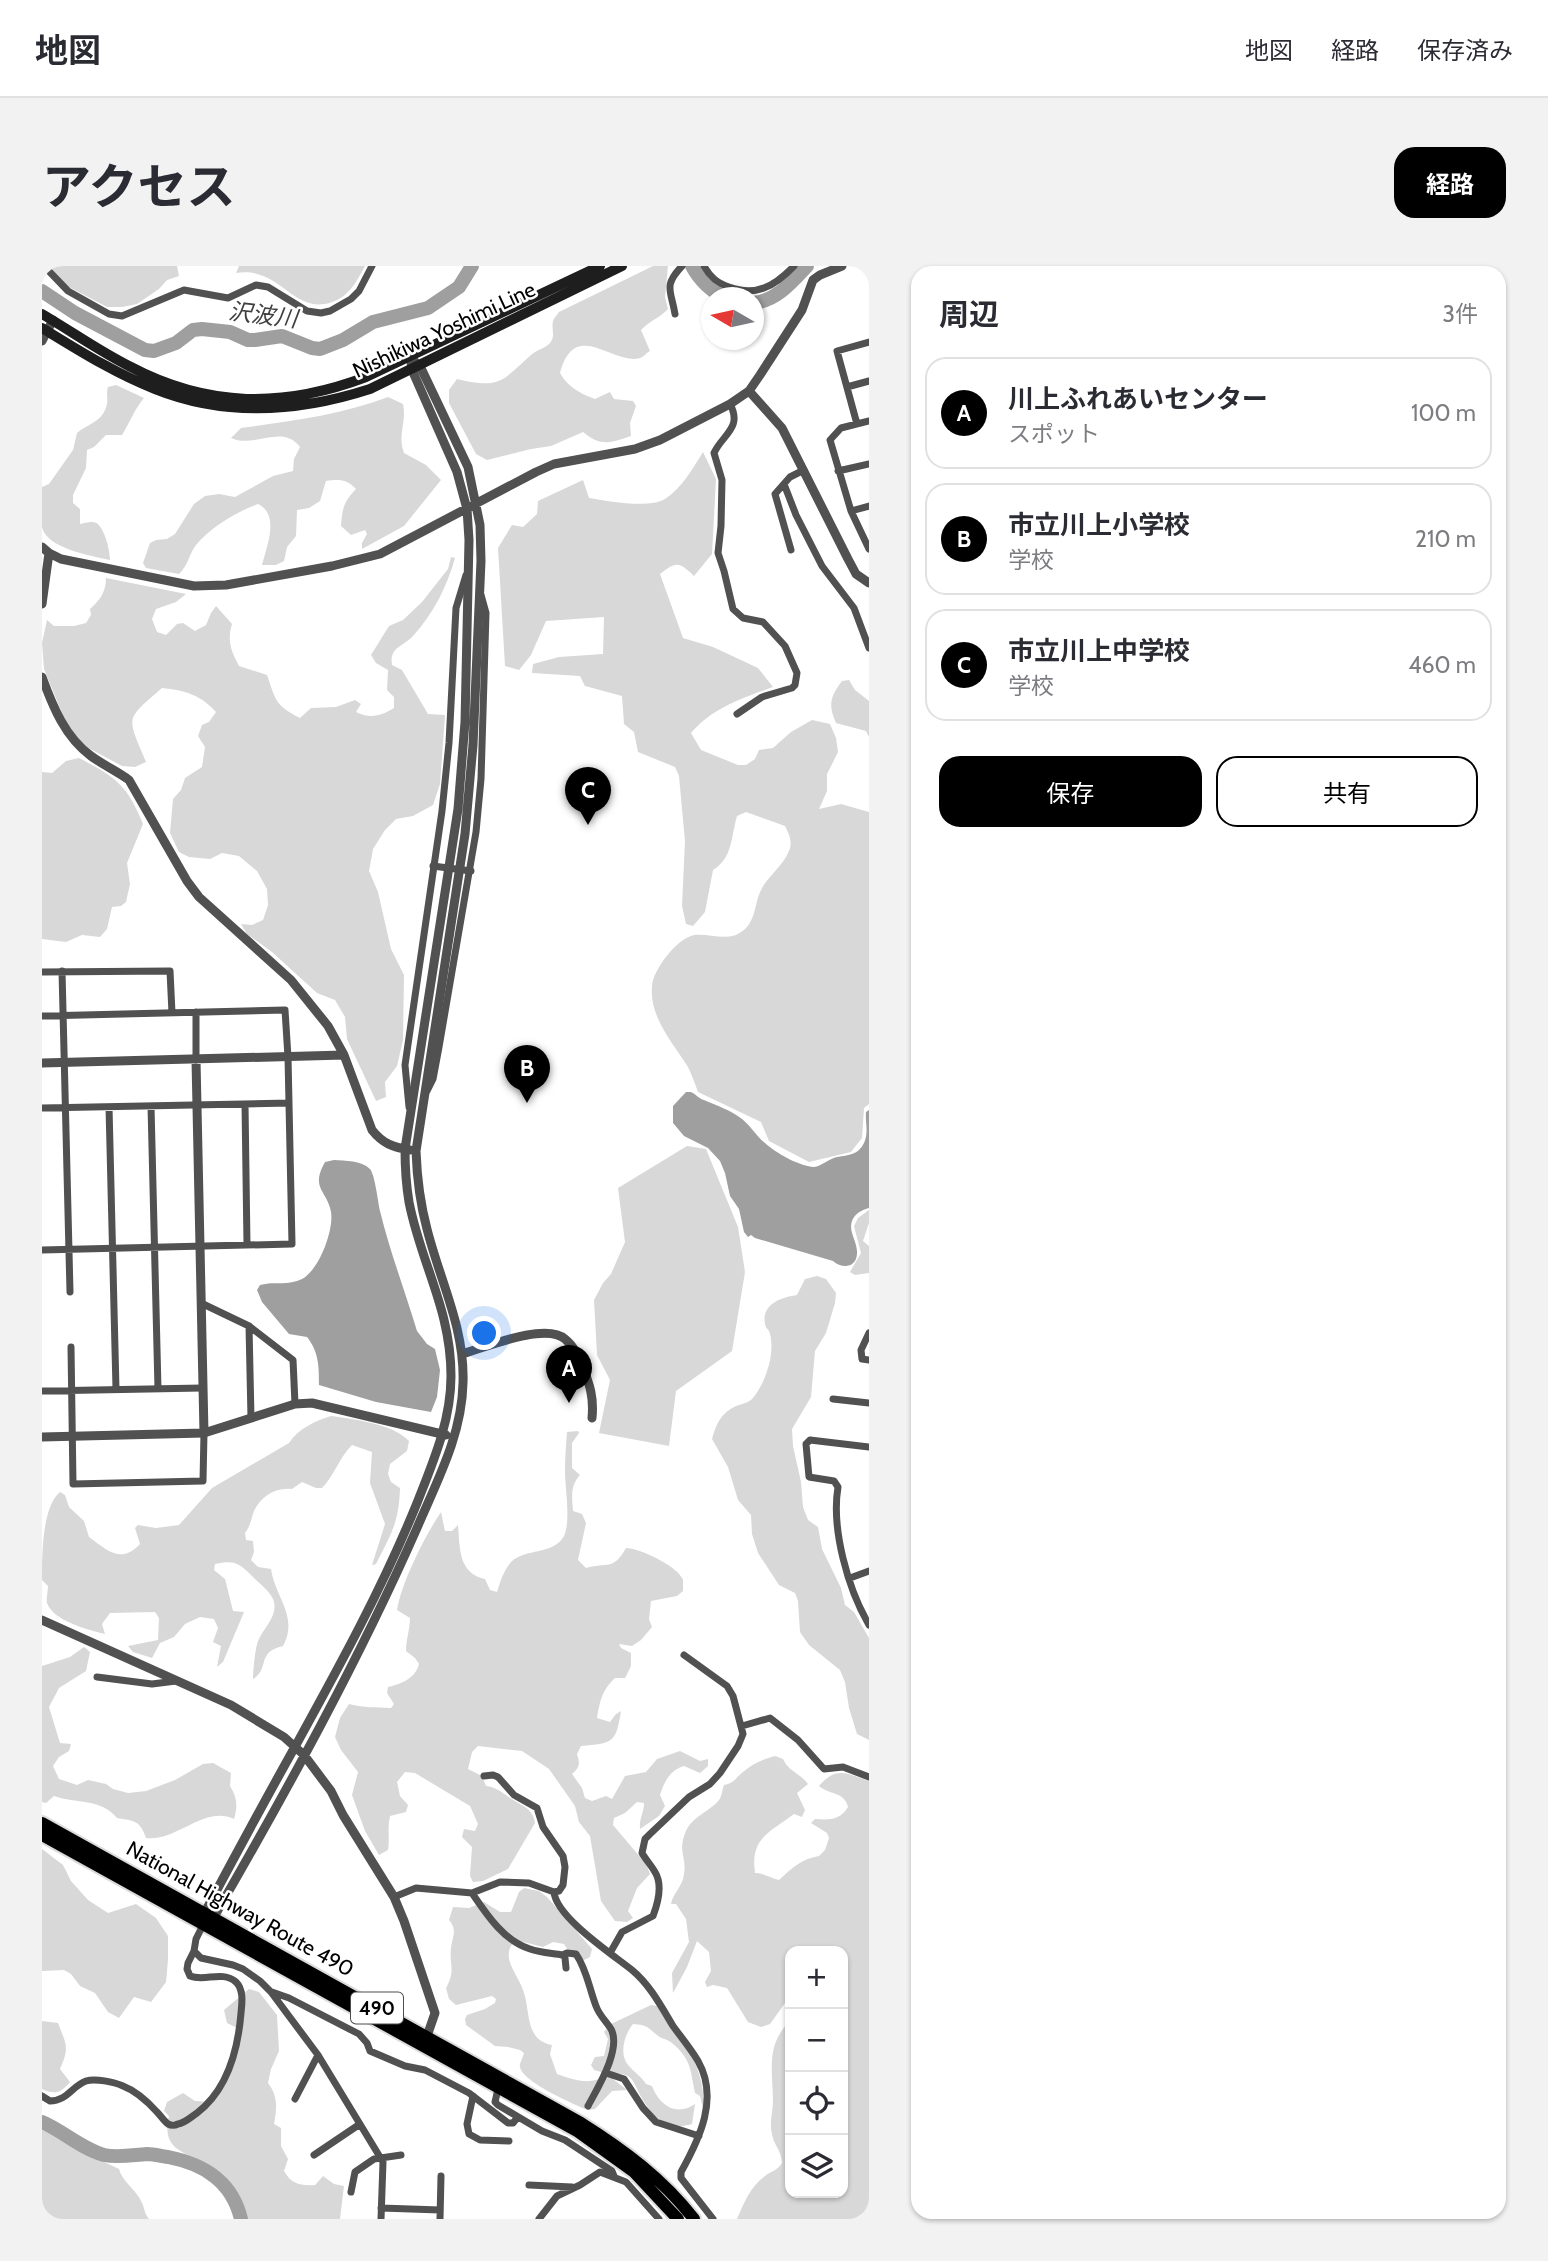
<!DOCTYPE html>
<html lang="ja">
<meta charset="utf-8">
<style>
body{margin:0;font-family:Cabin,"Noto Sans JP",sans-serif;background:#f2f2f3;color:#2b2b33}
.controls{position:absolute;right:21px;bottom:21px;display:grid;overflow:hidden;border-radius:14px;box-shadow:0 2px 5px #0004}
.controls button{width:63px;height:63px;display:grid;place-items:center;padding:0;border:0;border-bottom:2px solid #e1e1e2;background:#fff;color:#2b2b33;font:35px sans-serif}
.compass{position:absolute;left:659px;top:21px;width:63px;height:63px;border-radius:50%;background:#fff;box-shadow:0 2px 5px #0004;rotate:279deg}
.you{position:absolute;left:443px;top:1068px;width:24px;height:24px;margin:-18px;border:5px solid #fff;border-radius:50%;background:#1a73e8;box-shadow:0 0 0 10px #1a73e833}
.badge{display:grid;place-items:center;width:46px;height:46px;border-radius:50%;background:#000;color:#fff;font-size:23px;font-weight:700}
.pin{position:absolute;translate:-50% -58px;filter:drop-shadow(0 2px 4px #0008)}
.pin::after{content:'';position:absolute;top:37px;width:24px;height:21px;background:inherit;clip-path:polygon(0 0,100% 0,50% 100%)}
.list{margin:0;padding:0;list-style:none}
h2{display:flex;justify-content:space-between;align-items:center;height:91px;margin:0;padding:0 28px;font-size:30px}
h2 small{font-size:23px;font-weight:400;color:#7c7c81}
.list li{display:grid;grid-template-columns:46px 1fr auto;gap:21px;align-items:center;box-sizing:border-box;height:112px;margin:0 14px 14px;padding:0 14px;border:2px solid #e1e1e2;border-radius:21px}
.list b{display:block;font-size:26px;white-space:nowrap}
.list p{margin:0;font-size:23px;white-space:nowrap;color:#7c7c81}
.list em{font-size:23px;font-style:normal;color:#7c7c81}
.actions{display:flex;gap:14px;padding:21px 28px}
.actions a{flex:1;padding:16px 0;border:2px solid #000;border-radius:21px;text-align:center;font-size:24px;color:#000}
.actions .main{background:#000;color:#fff}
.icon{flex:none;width:38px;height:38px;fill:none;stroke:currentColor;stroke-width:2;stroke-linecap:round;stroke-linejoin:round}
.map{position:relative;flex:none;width:827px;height:1953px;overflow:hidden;border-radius:21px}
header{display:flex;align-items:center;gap:42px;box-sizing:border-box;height:98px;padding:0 35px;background:#fff;border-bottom:2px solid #e1e1e2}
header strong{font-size:33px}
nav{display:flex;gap:38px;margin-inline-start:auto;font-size:24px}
.intro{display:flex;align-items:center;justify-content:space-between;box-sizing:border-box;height:168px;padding:0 42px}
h1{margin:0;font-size:49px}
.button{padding:18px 32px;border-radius:21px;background:#000;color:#fff;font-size:24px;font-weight:700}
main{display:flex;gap:42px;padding:0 42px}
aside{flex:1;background:#fff;border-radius:21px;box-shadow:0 2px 5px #0004}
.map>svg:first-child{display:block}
</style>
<header>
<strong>地図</strong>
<nav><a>地図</a><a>経路</a><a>保存済み</a></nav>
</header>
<div class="intro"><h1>アクセス</h1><a class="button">経路</a></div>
<main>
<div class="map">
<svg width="827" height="1953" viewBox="0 0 827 1953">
<rect width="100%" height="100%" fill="#fff"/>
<path fill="#d8d8d8" d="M7,0H135L137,10L125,14L117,23L95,38L80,41H65L25,20Z
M197,0H323C314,17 306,32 287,37C250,47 238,0 194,7Z
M611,0H626L623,31L626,43C618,52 607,55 599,64L608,85C604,87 602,91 598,92C571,100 533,51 518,107C526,121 537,127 553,133L568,126L572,133L591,135L594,140L588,157L589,170C568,177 559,181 541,166L509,180L489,183L445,194L434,188L407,137V124L415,113C458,123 459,116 489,89C494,84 504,82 508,77C514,70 509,63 511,55C512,52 515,49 517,46Z
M74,119L102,132C92,144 88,156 80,169H64L52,181L45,184L44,202L31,229V237L38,243V258C43,257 51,254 56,258C63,265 68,284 68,294C49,290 4,282 0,261C0,248 0,233 0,221L7,218L31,184L35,167C47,157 61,156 65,138C66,132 64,127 66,121Z
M346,131L361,138C365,157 355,168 362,187L384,199L399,214L362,260L320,283V277L325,268L323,264L309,269L299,260C300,243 302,235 314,223C305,213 297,213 284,215L278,235L267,242L255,244L254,270L245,281L242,295L234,299H220C225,279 238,249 216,238C194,246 169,261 154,279C147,288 146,300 137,308L104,302L101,297L108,277L114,274L125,273L133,268L152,238L163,230L177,228L193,231L231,210L251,205L252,193L258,181C240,157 212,183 189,172L199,162C249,155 299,149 346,131Z
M661,186L674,213L670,288L652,310C637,296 635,295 618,308L641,372L671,381L716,402L731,421C700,432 670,442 649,467L659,484L696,499H704L713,493L717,484L731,482L749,466L770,454L788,458L794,472L796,486L785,508V525L777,543L799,538L827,546V838L822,842L820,872L809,886L767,896L727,875L719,856L656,826C653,818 650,809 646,801C631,777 607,751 610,720C611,704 635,672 652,669C667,667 686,676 699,666C714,657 712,638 719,624C726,610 741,600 747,585C751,576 747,568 743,560L704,546L695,550C689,570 691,592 671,604L663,646L651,660L644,658L640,640L643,575L637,510L633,501L596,486L592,466L582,458L580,430L543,420L538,410L490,407L491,398L517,391L561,388L562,351L504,355L489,389L477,404L463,400L456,282L470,259L481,261L495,248L496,235L541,214L547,232C566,235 606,243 623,233C640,222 651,202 661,186Z
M409,291L413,292C405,321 391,348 371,370C361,381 347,381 350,399L360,404L386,448L403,449L398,518L391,539L371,550L354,553L343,564L331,583L327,605L336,626L349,683L362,709L361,774L355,800L343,816L344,831L334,835L305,773L303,751L293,734L275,727L230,686L205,668L199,658L210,659L221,654L226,639L225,623L215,605L197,590L180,587L168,593L147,591L137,586L128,567L131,533L139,524L143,512L160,501L163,481L156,470L160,459L167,456L174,446C159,429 142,424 120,422C82,455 85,450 104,496L93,501L80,500L39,478L22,452L2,403L0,377L5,354L12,360H32L44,357L49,349L48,343C58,334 64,326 64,312L144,328L134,336L114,343L110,353L115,366L124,369L135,358L141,357L153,365L164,359L169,347L174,340L190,358C185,375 189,385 197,400L225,409C234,435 233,439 258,452L269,442L294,441L313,434L319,438L314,446C328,453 339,450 352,442V431L345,424L346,404L334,397L329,389L347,360L361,354L380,336L406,303Z
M807,414L813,424L827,435V471L824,465L794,457C786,439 788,431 800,415Z
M37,492C73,511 85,518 101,558L85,597L88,618L84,636L79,640L70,641L65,663L58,671L40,669L24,676L0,673V506L10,507L24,495Z
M645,880L664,883L696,961L703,1006L690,1085L634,1125L627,1180L557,1167L568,1114L555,1089L552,1034L561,1017L569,1008L583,976L576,922Z
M827,944V957L821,975L827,980V1007L813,1009L808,1006L819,987L812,960L816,952Z
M775,1010L784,1013L794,1027L793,1037L784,1067L773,1085L769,1131L750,1163L751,1180L759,1216L761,1241L766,1254L776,1261L780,1283L799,1322L803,1339L812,1346L827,1372V1474L815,1468L807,1442L803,1416L798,1404L767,1379L758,1366L756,1335L753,1327L737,1319L716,1287L710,1268L709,1249L696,1234L686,1201L670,1173C674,1158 679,1147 694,1140C699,1138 705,1137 709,1134C716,1127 722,1115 725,1105C729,1095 731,1079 728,1068C726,1060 725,1066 723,1058C719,1038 740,1031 755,1029L763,1013Z
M289,1150C311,1153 352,1158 367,1175L365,1185L348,1198L346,1208L349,1216L358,1222C357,1257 349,1268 334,1298L330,1299L343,1258L328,1217L330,1186L310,1179C297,1192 292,1210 280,1222H274L260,1216L250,1223C234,1221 219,1230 212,1245C209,1253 209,1259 203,1267L204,1274L211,1275L212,1286L209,1294L216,1301L229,1303C233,1331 257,1351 241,1380C214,1386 228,1403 211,1413C211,1405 213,1383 216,1375C222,1361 239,1348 230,1331C226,1324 217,1317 211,1311C197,1297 193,1294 173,1298L172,1304L183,1313L191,1345L202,1346L181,1396L175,1401L179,1380L171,1376L176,1362L172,1353L158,1351L143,1358L132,1371L118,1377L110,1392L91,1386L86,1380L116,1374L117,1352L113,1346L68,1347L60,1358L63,1368C47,1364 11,1355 5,1337C4,1333 6,1325 6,1320L0,1314C0,1289 0,1241 18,1226L23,1229L27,1241L42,1255L47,1271C66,1285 79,1298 98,1278L93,1262L96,1259L114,1262L137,1259L170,1222L247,1177C256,1163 273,1155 289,1150Z
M536,1165L537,1167L530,1177V1202L538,1209C528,1220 530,1230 531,1245L540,1248L544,1257L536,1294L544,1302C566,1296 571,1305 584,1282C597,1282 636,1300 641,1314C641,1315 641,1324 641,1325L635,1330L609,1335L607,1353L610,1361L599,1374L590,1380L577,1378L579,1382L589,1387V1400L583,1412H573C560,1424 558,1435 555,1452L568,1456L574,1448L579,1445C574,1478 570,1477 539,1480L535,1488C538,1498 538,1501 530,1508L540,1522L543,1532L550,1535L564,1530L570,1533L583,1510L604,1506L615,1493L638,1485L658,1495L666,1493V1500L658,1507L642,1500C628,1504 622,1516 618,1529L623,1540L617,1550L598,1563C597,1552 602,1547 602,1537L595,1536L583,1547L572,1552L571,1559L604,1598L608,1608L595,1622L586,1645L591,1652L585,1656L573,1655L559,1635L548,1570L537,1556L533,1540L507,1503L480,1485L436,1480L430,1486L426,1503L440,1510L444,1520C455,1521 460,1527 470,1533C480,1540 491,1542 493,1557L466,1603L441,1615L431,1616L428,1610L430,1581L420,1571L422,1563L433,1565L436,1558L428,1540L373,1507L363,1506L355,1516L358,1530L366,1539L364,1546L348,1550C345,1563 348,1572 346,1584L337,1589L323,1565L310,1529L316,1506L299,1484L293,1471L298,1452L307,1438C322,1442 334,1441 349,1442L352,1438L345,1427L346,1421C359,1418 373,1413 377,1398L373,1392L364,1385C364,1373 368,1363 368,1352L355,1344C360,1315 383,1270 399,1246L403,1265H410L416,1259C418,1282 416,1307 443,1313L448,1324L455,1326C458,1316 462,1304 469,1296C483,1282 512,1289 522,1270C529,1255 523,1222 523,1205C523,1192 524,1179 525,1166Z
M42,1381L48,1386L44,1405L17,1422L7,1441L18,1477L29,1478L27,1485L17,1491L11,1500L17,1513L35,1519L46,1514L64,1518L71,1523L86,1527L104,1525L133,1514L161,1498L171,1497L189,1507L188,1520C195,1531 196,1540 192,1553C162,1539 135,1576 104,1572C98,1554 92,1555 75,1552C59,1532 34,1538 12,1530L4,1537L0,1536V1400L28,1391Z
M733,1490L741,1493C746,1505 758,1507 766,1518L755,1527L763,1544L760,1551L752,1548C727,1567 708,1572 713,1607C722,1607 728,1612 737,1614C750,1602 759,1593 777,1590L783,1584L787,1572L785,1567L769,1557L773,1553C788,1554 798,1554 806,1541C802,1525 787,1529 777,1520C795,1499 805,1508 827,1515V1953H695C702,1937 708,1921 723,1910C729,1905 735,1905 740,1897C739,1883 732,1880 730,1868C727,1857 731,1846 731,1835C731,1815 726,1790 736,1771C739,1765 744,1759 748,1753V1927H801V1685H748V1730L728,1758L719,1761L706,1756L685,1722L671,1719L665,1721L663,1716L669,1705L667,1686L655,1675L645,1701L631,1727L630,1707L647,1676L644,1653L634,1638H629C631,1627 641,1620 642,1608C645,1591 635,1585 644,1565C651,1550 667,1546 677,1534C680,1530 680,1524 682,1519C693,1517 693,1512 701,1506C710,1498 721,1493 733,1490Z
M0,1583L21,1599L29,1615L46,1634L66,1647L94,1638L114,1652L126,1670V1694L124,1716L109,1736L92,1731L77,1752L66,1746L53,1727L38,1720L29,1708L22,1704L0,1705Z
M482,1622L497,1625L505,1631L550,1683L548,1691L542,1694L531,1692L522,1678L511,1676L501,1681L474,1674C456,1690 476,1708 481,1724C489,1745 482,1774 510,1779L508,1788L515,1808C529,1813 545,1819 559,1812V1806L552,1804L549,1799L553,1791L562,1790L566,1773L562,1766L567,1759L609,1739L615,1740C639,1768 665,1804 661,1843L658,1830L653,1827C648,1804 650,1794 630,1777C626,1773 619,1773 615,1769C605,1761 606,1759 591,1758C582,1769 576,1790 588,1801C594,1808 599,1810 604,1818L610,1820C617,1839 634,1851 653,1838L650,1858C624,1866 610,1850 598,1829C595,1823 592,1814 586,1810C581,1808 575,1807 570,1807L571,1813L585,1824L570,1825L553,1843L545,1844C532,1838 474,1814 478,1798C479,1794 481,1791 482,1787L478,1784L466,1781L453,1780L424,1759L423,1753L425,1749L443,1743L453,1737L454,1733L450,1730L414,1739L407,1733L404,1722C414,1704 407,1699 409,1682C410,1671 416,1664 407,1654L411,1641L427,1642L442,1636L458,1646H469L477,1626Z
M207,1723L217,1726L235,1749L237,1785L229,1803L226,1817C236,1830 235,1842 232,1858L239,1862V1880L246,1893L242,1905C249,1918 259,1920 273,1919L281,1910L292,1918L302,1920L298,1953H203C199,1936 190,1916 176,1905C153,1886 117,1890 127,1850L122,1845L125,1836L141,1827L153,1835L170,1836L185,1816L199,1764L185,1757L182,1744Z
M0,1755L16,1757C24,1778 28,1781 18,1803L28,1816C19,1827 13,1829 0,1823Z
M0,1864C26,1875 50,1891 77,1903C81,1917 94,1923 100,1937C103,1943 102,1947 107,1953H0Z"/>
<path fill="#9f9f9f" d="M644,826H649C654,828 657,833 662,834C676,840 688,844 700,853C709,860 714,870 723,877C734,887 755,899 771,901C779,901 786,893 795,891C807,889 816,889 822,877C827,866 823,857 824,846L827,844V942C820,944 813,947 810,955C806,966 816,976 815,988C814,1002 800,1003 791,995L713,972L709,969L706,971L702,966L697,943L688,930L683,907L678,895L666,882L642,870L631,857V840Z
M292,894C303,895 319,894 328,903C333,909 336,936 338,945C348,986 363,1025 375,1065L385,1078L393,1083L398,1104L395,1131L389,1146L334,1136L277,1119C277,1101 277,1086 265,1071L247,1068L220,1036L215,1024L218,1019C232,1015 247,1020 260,1013C277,1004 292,964 289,946C285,924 268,923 283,896Z"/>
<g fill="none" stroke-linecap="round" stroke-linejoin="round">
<path stroke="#9f9f9f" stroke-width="14" d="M650,0C657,13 669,25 683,32
M0,25L33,47L103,84L112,85L134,77L151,64L160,63L188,66L206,74H213L240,70L270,82L278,83L301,74L331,56L386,42L417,21L430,0
M712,37C735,34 749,17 765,0
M0,1856C21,1865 40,1883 62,1889C77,1892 90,1889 105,1888C112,1888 119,1890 126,1891C162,1898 190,1915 199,1953"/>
<g stroke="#dbdbdb" stroke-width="16">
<path id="trunk" d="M0,1557L539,1857C582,1884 621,1913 652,1953
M0,1569L535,1865L592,1906L636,1953"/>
</g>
<path stroke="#515151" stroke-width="7" d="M2,0L26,25L67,48L80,50L142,24L186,32L214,19L226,21L265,45L279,47L288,45L309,33L317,25L330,0
M662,0C668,11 675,17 687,21C714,31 733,20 752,0
M633,48C629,24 621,20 640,0
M805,121L827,115
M688,138C701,162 680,169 672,187L680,214L679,260L676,287L682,305L691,343L701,352L721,356L743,380L755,407L753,419L750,422L720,431L695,448
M827,155L799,162L788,174L809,245L827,283
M815,158L795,85L827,76
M796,205L827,198
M742,218L754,249L780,300L812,342L827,382
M809,245L827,240
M749,284L733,228L748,211L762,204
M20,705L28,1026
M0,706L128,705L130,747
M154,746V794
M0,750L243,744L246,791L250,978L0,984
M385,825L391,813L397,781L434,566L439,513L444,347L439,329
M203,838L205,979
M109,840L116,1123
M67,841L74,1123
M367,841L363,799L400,545L407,477L414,342L424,309
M0,842L247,837
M159,1037L207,1060L251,1094L253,1138
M207,1060L209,1152
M827,1067L819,1084L820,1093L827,1094
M29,1081L31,1218L161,1215L162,1167
M0,1125L160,1122
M791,1133L827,1137
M827,1181L768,1174L764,1178L767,1211L792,1215L796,1221C789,1263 806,1323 827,1359
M808,1312L827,1305
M55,1411L110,1418L134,1415
M700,1460L728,1452L756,1474L782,1503L801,1501L827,1511
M512,1626C514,1651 570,1688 590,1704C608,1719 619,1740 631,1760C639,1771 649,1783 656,1795C677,1832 658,1872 639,1906V1912L671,1953
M430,1627C445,1649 462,1675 488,1683C499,1687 510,1687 521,1689L523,1692L524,1702
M352,1631L374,1622L430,1627L458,1616L487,1617L512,1626L517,1625L521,1619L523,1601L521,1590L501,1561L495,1542L472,1529L456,1511L451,1509L442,1510
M152,1685L159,1692L191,1699L201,1703L218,1715L229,1726L276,1789L341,1896L339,1953
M568,1687L580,1666L611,1650C616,1637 621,1619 613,1606C609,1599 604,1594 600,1587L603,1573L608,1568L647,1531L668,1518L678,1507L696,1480L701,1468L691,1430L685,1420L642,1389
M521,1689L525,1687L534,1688C545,1704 547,1722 554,1740C557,1749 564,1755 569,1763C580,1783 555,1823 546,1840
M230,1726L247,1732L317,1768L325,1777L328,1785L363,1800L383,1804L427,1827L466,1857H471L475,1852
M564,1807L582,1813L601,1842L614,1856L657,1870
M456,1823L453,1836L456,1839L500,1865L523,1874L570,1905L572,1910
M0,1830L8,1835C25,1835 30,1820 44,1815C53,1812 72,1816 81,1820C94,1825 106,1836 115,1846C118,1849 122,1855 126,1858C130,1860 132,1860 136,1858C143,1857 149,1851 155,1847C185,1824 196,1784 199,1747C200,1737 202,1724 194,1716C180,1704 163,1716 148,1710L145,1703L146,1697L152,1685L154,1673L161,1659
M431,1830L425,1858L427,1868L438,1874L467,1875
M253,1833L276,1789
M272,1889L318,1858
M487,1919L530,1921
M309,1926L313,1906L332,1893L359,1889
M339,1942L398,1944
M398,1953L399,1910
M497,1953L515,1930L538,1919L558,1906L584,1916L617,1953"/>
<path stroke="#515151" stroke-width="9" d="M0,75L11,54
M707,125L740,162L806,293L814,308L827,317
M0,281L7,287L19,293L152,320L184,319L290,300L338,288L494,206L512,198L593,183L618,174L688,138L707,125L718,109L760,44L771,14L778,9L800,0
M0,338L7,287
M0,411C11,441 23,471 49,490C61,499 75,505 87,514L145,615L157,631L249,714L286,760L302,789L330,864C341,878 351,881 368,884
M154,794L162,1167
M0,797L302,789
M420,1088C444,1081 504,1056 523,1073C532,1080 536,1090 540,1100C548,1118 552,1132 550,1152
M0,1171L162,1167L253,1138L270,1137L404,1169
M0,1354L189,1439L242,1471L262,1489L289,1525L301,1549L352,1631L362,1655L393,1747L383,1776
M162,1651L163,1646C193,1590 223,1534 254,1479C298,1399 341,1321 375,1237C391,1196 409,1155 409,1110C409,1043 379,998 367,936C364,918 363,901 363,883L416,543L423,456L427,274L425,243L415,206L370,104L369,96
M169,1654L172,1651C245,1524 316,1396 375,1262C395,1215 420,1169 421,1117C423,1062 398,1015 385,963C378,937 375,912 374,885L423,568L431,479L439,295L438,259L426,201L378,100L372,95"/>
<path stroke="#1e1e1e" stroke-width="10" d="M0,48C29,65 57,85 87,100C166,142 242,142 324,111L558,0
M0,62C36,84 74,108 113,123C183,151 257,146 328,123L580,0"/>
<use href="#trunk" stroke="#000" stroke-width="12"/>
<path stroke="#515151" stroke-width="7" d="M391,600L429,605"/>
</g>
<g text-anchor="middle" stroke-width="5" stroke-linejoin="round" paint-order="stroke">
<rect fill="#fff" stroke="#4c4c4c" stroke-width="2" x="309" y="1726.5" width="52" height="31" rx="5"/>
<g font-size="19" font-weight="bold" fill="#000">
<text x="335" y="1749">490</text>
</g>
<g font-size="21" fill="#000" stroke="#fff">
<text transform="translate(402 64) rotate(-25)" y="7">Nishikiwa Yoshimi Line</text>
<text transform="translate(198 1643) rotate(29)" y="7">National Highway Route 490</text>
</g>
<g font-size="23" font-style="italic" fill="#404040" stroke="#fff">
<text transform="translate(221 49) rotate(7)" y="8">沢波川</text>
</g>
</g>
</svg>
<div class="controls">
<button>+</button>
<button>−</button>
<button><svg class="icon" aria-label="locate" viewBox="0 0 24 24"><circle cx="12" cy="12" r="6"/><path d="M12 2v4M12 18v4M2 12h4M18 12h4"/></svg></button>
<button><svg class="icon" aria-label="layers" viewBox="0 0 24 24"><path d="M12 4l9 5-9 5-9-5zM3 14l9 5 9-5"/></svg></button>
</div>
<svg class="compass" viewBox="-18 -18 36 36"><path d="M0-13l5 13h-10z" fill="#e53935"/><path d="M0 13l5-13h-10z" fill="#7c7c81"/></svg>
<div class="you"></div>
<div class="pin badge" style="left:527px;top:1137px">A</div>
<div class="pin badge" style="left:485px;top:837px">B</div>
<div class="pin badge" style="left:546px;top:559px">C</div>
</div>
<aside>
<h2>周辺<small>3件</small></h2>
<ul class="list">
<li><span class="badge">A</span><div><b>川上ふれあいセンター</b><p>スポット</p></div><em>100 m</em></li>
<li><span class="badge">B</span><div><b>市立川上小学校</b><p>学校</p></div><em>210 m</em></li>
<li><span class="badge">C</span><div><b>市立川上中学校</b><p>学校</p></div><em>460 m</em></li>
</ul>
<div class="actions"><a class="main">保存</a><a>共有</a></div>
</aside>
</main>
